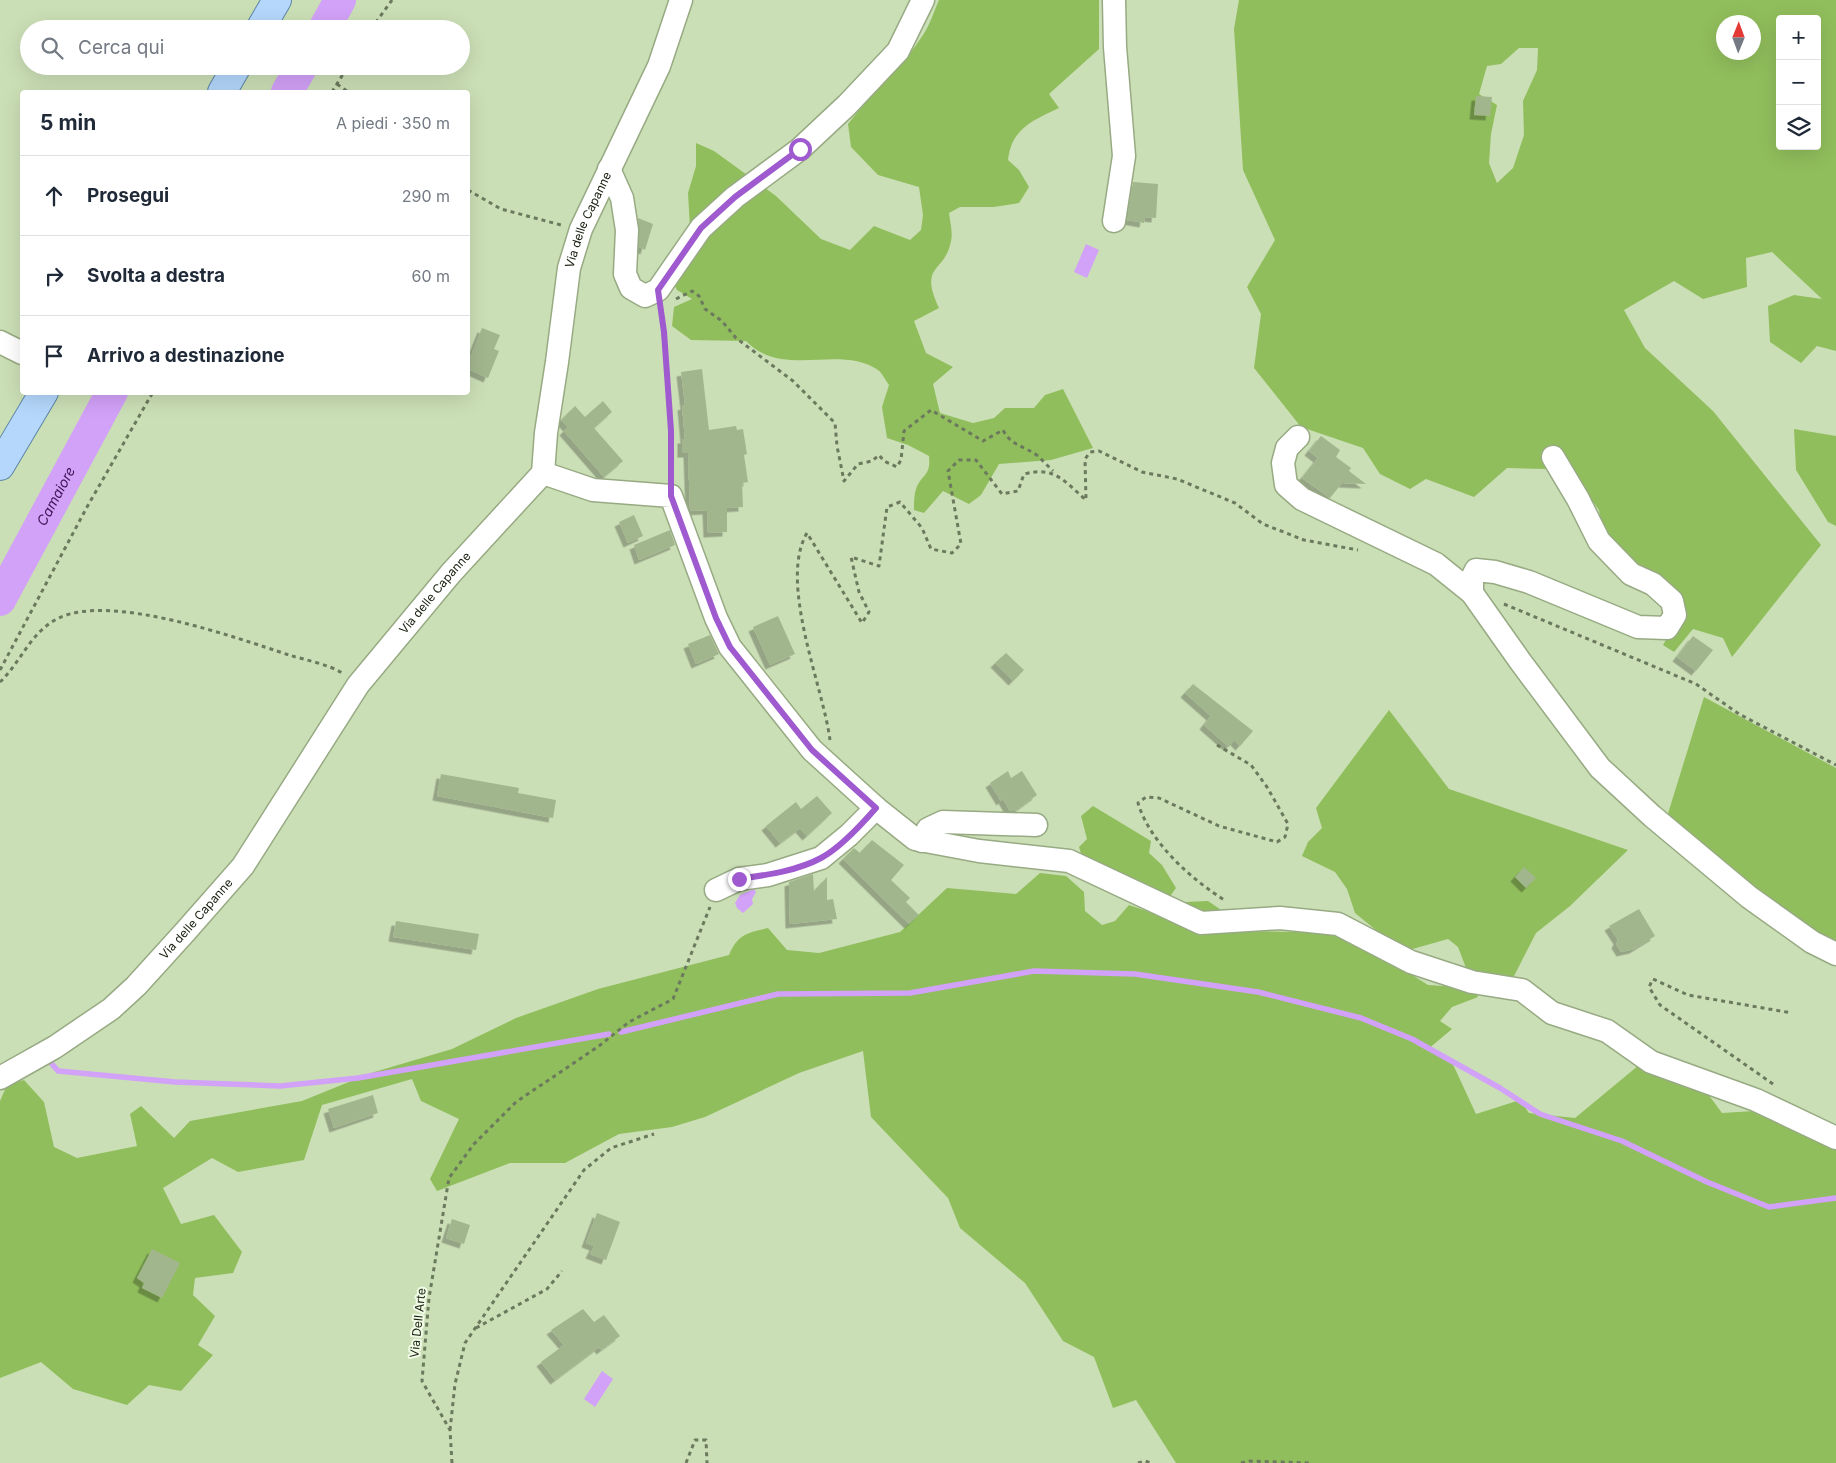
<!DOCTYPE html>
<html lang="it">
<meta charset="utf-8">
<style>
body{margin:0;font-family:Inter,sans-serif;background:#f6f6f7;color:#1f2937}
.controls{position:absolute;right:15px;top:15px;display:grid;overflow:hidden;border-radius:5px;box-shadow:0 5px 20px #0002}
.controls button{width:45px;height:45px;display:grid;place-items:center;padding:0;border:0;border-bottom:1px solid #e0e1e3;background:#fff;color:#1f2937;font:25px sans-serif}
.compass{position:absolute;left:1716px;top:15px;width:45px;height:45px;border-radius:50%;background:#fff;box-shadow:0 5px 20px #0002;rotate:1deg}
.stop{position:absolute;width:15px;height:15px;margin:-11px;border:4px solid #9f5acf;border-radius:50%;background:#fff}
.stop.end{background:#9f5acf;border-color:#fff;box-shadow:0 1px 5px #0008}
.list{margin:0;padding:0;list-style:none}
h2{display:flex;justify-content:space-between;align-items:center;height:65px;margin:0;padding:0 20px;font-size:21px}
h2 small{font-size:16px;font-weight:400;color:#747a83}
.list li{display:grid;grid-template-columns:32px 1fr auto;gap:15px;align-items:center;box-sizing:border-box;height:80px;padding:0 20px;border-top:1px solid #e0e1e3}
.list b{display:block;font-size:19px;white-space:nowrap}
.list em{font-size:16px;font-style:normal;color:#747a83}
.icon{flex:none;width:28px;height:28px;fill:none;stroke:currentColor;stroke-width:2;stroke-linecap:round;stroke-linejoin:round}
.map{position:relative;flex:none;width:1836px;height:1463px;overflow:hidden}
.search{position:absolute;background:#fff;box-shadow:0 5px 20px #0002;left:20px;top:20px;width:450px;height:55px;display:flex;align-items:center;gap:12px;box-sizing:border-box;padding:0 18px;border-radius:28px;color:#747a83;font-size:19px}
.panel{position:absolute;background:#fff;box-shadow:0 5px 20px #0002;left:20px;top:90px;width:450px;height:305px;border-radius:5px}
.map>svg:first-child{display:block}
</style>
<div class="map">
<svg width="1836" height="1463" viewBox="0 0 1836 1463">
<defs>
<filter id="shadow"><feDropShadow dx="-4.5" dy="4.5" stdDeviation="0" flood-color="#0004"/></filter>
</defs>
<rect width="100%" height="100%" fill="#cbdfb6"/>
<path fill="#91be5c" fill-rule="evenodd" d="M939,0H1099V49L1049,94L1059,108C1032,121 1012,128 1008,160L1019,170L1029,187L1019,203L994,207H960L949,213C950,221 953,233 951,241C945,274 918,263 939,308L914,321L926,353L953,367L933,384L940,413L973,423L994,418L1005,408H1034L1045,395L1063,389L1093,448L1051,460L999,464L981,495L969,504L943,491L924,513L914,510C914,504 914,495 916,489C922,473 931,477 929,456L908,445L887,438L882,407L889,385C886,381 882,373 878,370C840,344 782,379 746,341L691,340L672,326L674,307L692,299L677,290L666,269L690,228L688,193L696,166V143L714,151L776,196L821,239L850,250L874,226L910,240L921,230L923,215L919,187L878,175L851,147L848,124C871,93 902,68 923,35C930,25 934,11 939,0Z
M1239,0H1836V351L1817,346L1801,363L1770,342L1768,306L1794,295L1822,299L1772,252L1746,258L1747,287L1703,299L1674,281L1624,310L1645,348L1713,411L1821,545L1732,657L1723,638L1693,629L1674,652L1663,645L1682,611L1603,539L1599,510L1580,484L1548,469L1507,468L1474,497L1426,479L1410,489L1380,474L1363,448L1301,427L1254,368L1261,314L1247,287L1275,240L1243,170L1234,29ZM1780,19H1817V146H1780ZM1724,22H1754V52H1724ZM1519,48H1538L1537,70L1523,101L1524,135L1513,168L1497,183L1489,163L1491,134L1497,105L1479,94L1487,66L1501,64Z
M1794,429L1836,436V526L1828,522L1796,470Z
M1704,697L1836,768V947L1807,932L1666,820Z
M1389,710L1449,789L1628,850L1570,906L1536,933L1511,982L1466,968L1458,947L1448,939L1409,950L1388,940L1355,913L1347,889L1335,872L1302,856L1308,842L1322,828L1316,808Z
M1093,806L1151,841L1149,853L1162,865L1176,888L1171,895L1148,902L1083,860L1079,847L1087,839L1081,816Z
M1040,873L1066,876L1084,892L1085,911L1102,925L1115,921L1129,905L1173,920L1184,902L1208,901L1252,931L1345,933L1428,985L1474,988L1478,997L1452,1007L1440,1021L1452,1029L1427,1050L1450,1058L1476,1114L1520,1100L1529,1113L1575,1118L1639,1065L1705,1090L1722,1113L1754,1111L1836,1135V1463H1176L1136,1400L1113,1408L1094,1357L1063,1341L1025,1283L960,1228L948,1198L871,1117L863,1051L799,1073L705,1117L672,1127L619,1134L565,1163H510L437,1191L430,1179L459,1119L421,1101L412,1079L322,1105L304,1160L238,1172L212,1158L163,1188L181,1224L214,1215L242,1252L233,1273L195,1278L193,1295L215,1316L198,1345L213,1355L181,1391L149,1385L127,1405L73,1389L41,1362L0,1378V1101L7,1085L24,1080L44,1102L54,1147L77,1158L137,1146L130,1114L141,1106L174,1138L190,1121L302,1101L371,1073L452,1049L516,1018L598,989L729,955C738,934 747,933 768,928L787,950L819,953L900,932L947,888L1016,894Z"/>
<path fill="#d2a1f8" d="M1086,244L1099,250L1087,278L1074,272Z
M754,889L756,892L752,899L753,904L743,913L737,908L735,903L740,895Z
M602,1371L613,1379L595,1407L584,1399Z"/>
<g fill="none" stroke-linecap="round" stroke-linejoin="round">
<path stroke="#d2a1f8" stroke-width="5.5" d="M621,1032L778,994L910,993L1034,971L1135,974L1258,992L1361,1018L1412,1039L1500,1088L1540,1114L1622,1141L1707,1182L1769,1207L1836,1198
M46,1057L58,1071L175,1082L280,1086L358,1078L609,1034"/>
<g stroke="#d2a1f8" stroke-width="32">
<path d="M324,29L340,0"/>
<path d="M287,92L302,66"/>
<path id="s1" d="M0,600L112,392"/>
</g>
</g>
<path fill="#a2b68e" filter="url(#shadow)" d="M1476,96L1492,97L1490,116L1474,115Z
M1133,182L1158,184L1156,218L1145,217L1144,223L1127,220Z
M638,218L653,224L645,250L639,247Z
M482,328L500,335L494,349L499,351L488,378L468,369V363Z
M702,369L709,430L736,426L737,430L743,429L747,454L744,455L748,482L742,483L743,507L727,508V532L708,533L707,510L690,511V509L688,453H682V439H685L682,406L685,405L681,372Z
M603,401L612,412L594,428L623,461L604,477L564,431L568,427L561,420L575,406L585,417Z
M1321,436L1340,450L1336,457L1351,468L1349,471L1366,484L1342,483L1330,498L1302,478L1318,458L1309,451Z
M634,515L643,536L628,543L619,522Z
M670,530L675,545L639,560L634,545Z
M778,616L795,654L770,665L753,627Z
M710,635L719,654L696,664L688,644Z
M1693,636L1713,650L1696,671L1677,657Z
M1006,653L1024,670L1013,681L995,663Z
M1193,684L1253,731L1240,746L1234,740L1229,747L1204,725L1211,716L1185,693Z
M1008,771L1011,778L1022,771L1037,795L1015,811H1010L1003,799L1001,801L990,783Z
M441,774L519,788L518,793L556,800L553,818L437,796Z
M817,796L832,813L807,836L800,828L780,843L766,826L796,802L801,809Z
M872,840L904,865L891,880L910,898L906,902L919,915L909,924L843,859L854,848L860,853Z
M1524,867L1536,878L1526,888L1515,877Z
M813,874L814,891L827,877V900L833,899L837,919L790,924L789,882Z
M1639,909L1655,936L1634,949L1621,952L1616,944L1618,940L1609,926Z
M396,921L479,934L476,950L393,937Z
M373,1095L378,1113L334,1128L328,1109Z
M597,1213L620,1222L606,1260L590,1254L594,1246L586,1243Z
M452,1219L470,1225L464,1244L446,1238Z
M152,1249L180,1263L162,1298L142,1288L144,1283L137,1278Z
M583,1309L594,1322L604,1315L620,1336L601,1350L599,1347L555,1380L541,1362L564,1345L551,1330Z"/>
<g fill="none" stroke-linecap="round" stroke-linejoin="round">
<g stroke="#97aa83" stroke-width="25">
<g id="minor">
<path d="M609,169L622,198L627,230L625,274L631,288L645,296L658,290L701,228L735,197L800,149L847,105L898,51L923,0"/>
<path d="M1114,221L1124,156L1115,47L1114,0"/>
<path d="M0,342L22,353"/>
<path d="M1298,437L1287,448L1283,463L1286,485L1302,499L1436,564L1472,593L1520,661L1600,768L1652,816L1749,897L1812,942L1836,954"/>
<path d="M543,473L593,490L671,496L716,618L730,647L812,750L876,808L915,839L979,851L1069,861L1201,923L1280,918L1338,924L1411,962L1472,982L1522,990L1552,1013L1607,1031L1651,1062L1756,1100L1836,1138"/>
<path d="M1472,593V578L1476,570L1495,572L1529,582L1638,627L1667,628L1675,615L1672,601L1653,584L1631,574L1599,541L1578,499L1553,457"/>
<path d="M922,841L928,829L943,822L1036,825"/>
<path d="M716,890L739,879L768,875L821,858L849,835L876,808"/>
<path id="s2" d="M0,1078L55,1047L111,1009L136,986L185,932L243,866L358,685L451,573L543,473L546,433L557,362L569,268L581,229L659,66L681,0"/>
</g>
</g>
<g stroke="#5d86a7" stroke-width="30">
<path id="major" d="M260,29L277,0
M222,92L237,66
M0,466L44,392"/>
</g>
<path stroke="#6b795d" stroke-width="3" stroke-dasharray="4 4" stroke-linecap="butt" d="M371,29L392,0
M337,84L348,92
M332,92L348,66
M468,190L501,209L561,225
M676,299L692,291L699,296L705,309L722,321L736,338L793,381L835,423L837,446L844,481L858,464L872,461L879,455L884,461L897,467L901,460L904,431L931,410L983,441L1003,430C1011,446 1025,446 1038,456C1043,461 1048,466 1053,471
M661,310L671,431V478
M1504,604L1696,684L1739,714L1836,765
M0,670L87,507L153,392
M0,682C21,662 31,631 59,618C111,593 234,637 289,655C305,660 328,664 342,673
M830,740C823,686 778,582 807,533L862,623L869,612L859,592L851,557L879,566L887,507L900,502L922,528L931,549L952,553L961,544L948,471L959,460H976L1002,494L1018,491L1024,474C1055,466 1064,481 1086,500L1085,459L1090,452L1099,451L1142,472L1177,479L1235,503L1263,524L1304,540L1358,550
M1217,745L1251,765L1267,787L1288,824L1285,837L1277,842L1219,826L1159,798L1146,797L1138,803C1150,843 1192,880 1226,901
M1773,1084L1660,1005L1649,987L1653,979L1688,995L1792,1013
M476,1328L547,1289L562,1271
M450,1430L455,1384L465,1343L584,1170L611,1148L654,1134
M452,1463L450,1430L422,1381L429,1298L449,1178L474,1144L516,1102L599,1046L629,1022L673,999L710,907
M686,1463L695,1440H706L707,1463
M1138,1463L1145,1461L1151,1463
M1241,1463L1248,1461L1309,1463"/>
<use href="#minor" stroke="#fff" stroke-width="22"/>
<use href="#major" stroke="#b4d7fb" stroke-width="28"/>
</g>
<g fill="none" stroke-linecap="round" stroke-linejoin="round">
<path stroke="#9f5acf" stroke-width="6" d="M739,879C766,875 797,871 821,858C840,848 862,824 876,808L812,750L730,647L716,618L671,496V431L664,332L658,290L701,228L735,197L800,149"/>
</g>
<g text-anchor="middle" stroke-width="4" stroke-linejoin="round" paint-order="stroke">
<g font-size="12" fill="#182010" stroke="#f1fce7">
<text dy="4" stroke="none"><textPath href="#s2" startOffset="1080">Via delle Capanne</textPath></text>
<text dy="4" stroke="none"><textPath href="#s2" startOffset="660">Via delle Capanne</textPath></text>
<text dy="4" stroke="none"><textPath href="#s2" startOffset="255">Via delle Capanne</textPath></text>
<text transform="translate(418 1323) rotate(-84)" y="4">Via Dell Arte</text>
</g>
<g font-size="14" font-style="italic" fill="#3d1356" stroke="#f1fce7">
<text dy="5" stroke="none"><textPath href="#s1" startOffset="118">Camaiore</textPath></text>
</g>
</g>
</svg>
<div class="controls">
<button>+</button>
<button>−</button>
<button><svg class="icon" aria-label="layers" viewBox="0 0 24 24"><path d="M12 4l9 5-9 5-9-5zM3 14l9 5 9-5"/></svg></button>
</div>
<svg class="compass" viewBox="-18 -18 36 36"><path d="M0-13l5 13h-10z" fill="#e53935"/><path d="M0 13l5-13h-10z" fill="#747a83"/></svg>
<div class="stop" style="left:800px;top:149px"></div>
<div class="stop end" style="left:739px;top:879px"></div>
<div class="search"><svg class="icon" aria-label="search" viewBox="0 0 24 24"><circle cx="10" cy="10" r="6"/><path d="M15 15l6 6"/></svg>Cerca qui</div>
<section class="panel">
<h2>5 min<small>A piedi · 350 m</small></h2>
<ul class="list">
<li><svg class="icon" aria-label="ahead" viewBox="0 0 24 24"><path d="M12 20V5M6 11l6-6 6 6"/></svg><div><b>Prosegui</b></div><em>290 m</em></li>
<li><svg class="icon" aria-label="right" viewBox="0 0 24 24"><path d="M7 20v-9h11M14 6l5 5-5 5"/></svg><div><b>Svolta a destra</b></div><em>60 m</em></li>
<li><svg class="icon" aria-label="arrive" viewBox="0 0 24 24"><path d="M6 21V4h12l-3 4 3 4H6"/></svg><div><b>Arrivo a destinazione</b></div></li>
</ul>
</section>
</div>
